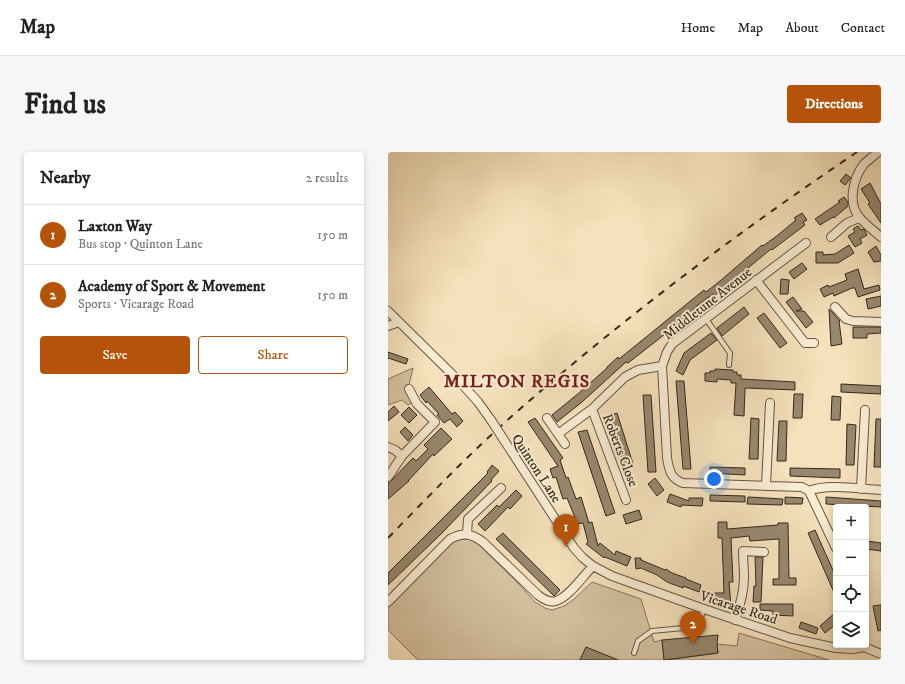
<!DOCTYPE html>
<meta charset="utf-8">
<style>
body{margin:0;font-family:"IM FELL DW Pica",serif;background:#f6f6f6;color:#222}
.controls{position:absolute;right:12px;bottom:12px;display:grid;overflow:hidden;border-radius:4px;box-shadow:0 2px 6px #0003}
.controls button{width:36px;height:36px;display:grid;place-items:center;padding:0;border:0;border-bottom:1px solid #e0e0e0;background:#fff;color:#222;font:20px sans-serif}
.you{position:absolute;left:326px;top:327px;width:14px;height:14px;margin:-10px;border:3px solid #fff;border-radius:50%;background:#1a73e8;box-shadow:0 0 0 6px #1a73e833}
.badge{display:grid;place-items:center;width:26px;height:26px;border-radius:50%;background:#b45309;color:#fff;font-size:13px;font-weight:700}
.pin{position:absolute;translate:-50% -33px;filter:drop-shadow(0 1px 2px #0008)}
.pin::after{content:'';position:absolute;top:21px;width:14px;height:12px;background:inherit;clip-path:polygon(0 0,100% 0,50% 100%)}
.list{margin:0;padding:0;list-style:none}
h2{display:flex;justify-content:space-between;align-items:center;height:52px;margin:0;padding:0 16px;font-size:17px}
h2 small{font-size:13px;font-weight:400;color:#767676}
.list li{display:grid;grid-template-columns:26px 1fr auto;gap:12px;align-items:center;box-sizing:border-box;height:60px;padding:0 16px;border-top:1px solid #e0e0e0}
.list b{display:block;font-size:15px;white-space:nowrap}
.list p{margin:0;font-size:13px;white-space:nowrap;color:#767676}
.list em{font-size:13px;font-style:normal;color:#767676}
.actions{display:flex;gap:8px;padding:12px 16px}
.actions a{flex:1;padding:9px 0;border:1px solid #b45309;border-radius:4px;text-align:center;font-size:14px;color:#b45309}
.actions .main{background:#b45309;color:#fff}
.icon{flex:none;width:22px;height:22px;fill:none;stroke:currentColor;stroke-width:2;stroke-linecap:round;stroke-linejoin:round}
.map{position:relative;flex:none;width:493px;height:508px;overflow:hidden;border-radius:4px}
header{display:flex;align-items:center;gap:24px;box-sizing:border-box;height:56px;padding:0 20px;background:#fff;border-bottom:1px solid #e0e0e0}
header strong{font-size:19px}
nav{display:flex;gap:22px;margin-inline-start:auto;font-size:14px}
.intro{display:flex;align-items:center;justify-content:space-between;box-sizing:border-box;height:96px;padding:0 24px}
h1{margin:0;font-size:28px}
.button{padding:10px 18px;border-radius:4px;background:#b45309;color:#fff;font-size:14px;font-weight:700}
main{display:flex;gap:24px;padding:0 24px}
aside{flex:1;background:#fff;border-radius:4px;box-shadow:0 2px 6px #0003}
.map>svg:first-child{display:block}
</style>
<header>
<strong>Map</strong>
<nav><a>Home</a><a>Map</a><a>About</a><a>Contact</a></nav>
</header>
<div class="intro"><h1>Find us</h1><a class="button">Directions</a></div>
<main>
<aside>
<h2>Nearby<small>2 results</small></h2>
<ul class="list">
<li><span class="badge">1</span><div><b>Laxton Way</b><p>Bus stop · Quinton Lane</p></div><em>150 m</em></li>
<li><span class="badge">2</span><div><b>Academy of Sport &amp; Movement</b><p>Sports · Vicarage Road</p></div><em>150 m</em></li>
</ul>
<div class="actions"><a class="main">Save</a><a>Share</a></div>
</aside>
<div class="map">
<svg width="493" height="508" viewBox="0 0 493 508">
<rect width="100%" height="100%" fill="#f5e1bb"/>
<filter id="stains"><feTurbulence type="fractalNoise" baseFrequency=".005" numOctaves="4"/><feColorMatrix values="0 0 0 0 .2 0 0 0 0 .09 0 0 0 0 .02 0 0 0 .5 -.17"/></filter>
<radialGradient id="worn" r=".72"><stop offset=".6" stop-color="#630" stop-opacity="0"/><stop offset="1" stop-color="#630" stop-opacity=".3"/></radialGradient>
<path fill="#d4c1a0" stroke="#84745e" d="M25,216L20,237L24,250L20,253L14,248L0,253V227Z
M73,387H80L88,390L129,430L147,450L157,456L164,458L176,454L185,448L204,430L253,447L266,490L274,488L276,508H30L0,478V456L58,396L64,390Z
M351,481L441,508H279L330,501L329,492L349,494Z"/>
<path fill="#98886f" stroke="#34271c" d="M458,22L463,26L457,33L452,29Z
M482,31L493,52V71L480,52L482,51L473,37Z
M456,45L460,50V54L446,66L445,65L432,73L427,67L452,50L450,49Z
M414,61L419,68L415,70L417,73L384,98L383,97L326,144L325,142L310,153L281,179L240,211L238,210L194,250L169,270L164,263L191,241L219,216V215L230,205L231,207L316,138L318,140L332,129L374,93L375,94L390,83L408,68L406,66Z
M470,74L473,78L476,77L479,83L472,87L474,91L467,95L460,84L467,80L465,77Z
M461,93L466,101L450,111H428V100H435V103L447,102Z
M488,94L493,103V109L486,110L480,100Z
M414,111L419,117L406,127L401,120Z
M470,117L476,137L491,133L492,138L470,145L467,136H464L446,144L445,141L436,145L432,137L440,133L441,135L459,128L457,122Z
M393,127L401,128L400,142H392Z
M493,144V154L480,157L478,147Z
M405,145L414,157L408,159H416L425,170L418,176L398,150Z
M356,155L361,162L334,184L329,176Z
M441,157L452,169H451L454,192L443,194Z
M376,161L399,191L392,196L369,166Z
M465,175H493V181L479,182V186H465Z
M323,181L329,188L302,208L295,223L288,219L296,201Z
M0,200L20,207L18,212L0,206Z
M327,217L345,218V220H349V223H353V227L407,230V238L357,236L356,264L346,263L348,231H343V228L329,227V230L317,229V221H322V219H327Z
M288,229H296L303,317H295Z
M453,232L493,234V242L453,240Z
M41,235L64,262L67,260L75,269L69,275L62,267L56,271L49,263L51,262L39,249L38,251L32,243Z
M406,242H415L414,266H405Z
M255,243H263L268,320H260Z
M444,244L453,245L452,268H443Z
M6,254L11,260L0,269V260Z
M21,255L29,263L21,271L13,263Z
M229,261L246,315L237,318L221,264Z
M147,266L175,306L172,308L178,326L180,325L188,347L193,345L201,371L204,370L210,394L212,391L227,403L228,399L243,405L239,414L217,405L216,406L198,392L200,390L195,371L188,372L186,363L179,346L175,347L168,325L165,326L162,317L170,314L140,270Z
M363,266L371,267L370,307H361Z
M488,267H493V315H486Z
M391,269H399L398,309H389Z
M459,272L468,273L466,313H458Z
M17,275L25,283L20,289L12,280Z
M53,276L64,287L46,304L45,302L20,329H21L0,347V331L4,328L25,306L28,309L40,297L36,293Z
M199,278L227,361L218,364L190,280Z
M104,313L111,319L103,328L104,329L53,382L0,433V421L100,321L99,320Z
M322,315L357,316V323L322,321Z
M402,316L452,317V326L402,324Z
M267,326L276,338L269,344L260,332Z
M128,338L134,344L122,357L120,355L97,379L90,372L109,353L111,355Z
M282,342L301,349V346H315L314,354L293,353V355L279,350Z
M322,343L357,344V350L322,349Z
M360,345L395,347L394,353L359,352Z
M397,345L415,346L414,352H397Z
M438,345L493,349V355L438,352Z
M251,358L254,367L238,372L235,363Z
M330,370H339V377L390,373V371H400L401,426H408V433H385V427H391V387L362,389L361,384L343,386L345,430H341L343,455H337V453H331V451L325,452V441H336L334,386H330Z
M427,378L448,425V445L420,381Z
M115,381L172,438L166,444L108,387Z
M479,389L493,391V399L478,397Z
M367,405H375L373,450H365L366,434H368Z
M247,406H253V408L277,418L278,417L284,421L298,426V427L313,433L311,440L295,434V436L279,430L269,423L253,416L248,417Z
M372,452H405V464L385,463V459L372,458Z
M493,453V478L490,479L485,454Z
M448,460V472L437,481L432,474Z
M413,470L430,476L428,482L411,476Z
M330,483L329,492L330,501L276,508L274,488Z
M198,495L230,508H192Z"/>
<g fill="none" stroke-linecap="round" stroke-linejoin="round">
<g stroke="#645644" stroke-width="6">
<path id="lane" d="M318,167L342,201L341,213
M246,501L250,489L264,479L306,475L312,468L316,457"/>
</g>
<g stroke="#645644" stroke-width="10">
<path id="street" d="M490,0C486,4 480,8 476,12C465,26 459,52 472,66C478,73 486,79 493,85
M443,85L459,71L471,66
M418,91L284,192L279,200L274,214L279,306C281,318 283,327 295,331L414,335L421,339C439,331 473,337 493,338
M368,128L417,191H426
M447,155L458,167L465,169L493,170
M0,159L73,231L90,250L103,268
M0,174L11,170
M204,257L238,348
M159,266L177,292
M170,282L204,257L237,225L250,218L274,214
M114,285L186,396L195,406L205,414L224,424L316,457L402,486L448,496L465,497L476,495L493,502
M0,295L7,298L14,304
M0,325L14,304L47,270L29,252L21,237
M378,333L382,251
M473,337L477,258
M421,339L448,396
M79,382L80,367L113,336
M0,450L62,387C75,380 83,381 95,390L150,443C155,447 161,451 168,449C181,445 195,424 205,414
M347,468C352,454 356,439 356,425C356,416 355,408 355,399L376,400"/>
</g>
<use href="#lane" stroke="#f8ecd3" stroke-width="4"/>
<use href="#street" stroke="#f8ecd3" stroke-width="8"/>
<path stroke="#34271c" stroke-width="2" stroke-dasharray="7 7" stroke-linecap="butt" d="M0,386C41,344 81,302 124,264C233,168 349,81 469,0"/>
<g stroke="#645644" stroke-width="10" stroke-linecap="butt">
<path id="street-bridge" d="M103,268L114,285"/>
</g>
<use href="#street-bridge" stroke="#f8ecd3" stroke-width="8"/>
</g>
<g text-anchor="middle" stroke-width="4" stroke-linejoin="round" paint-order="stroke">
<g font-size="14" fill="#34271c" stroke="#f8ecd3">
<text transform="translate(319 151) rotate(-38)" y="5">Middletune Avenue</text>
<text transform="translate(233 298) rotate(69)" y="5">Roberts Close</text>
<text transform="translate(149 316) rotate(57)" y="5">Quinton Lane</text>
<text transform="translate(351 455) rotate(18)" y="5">Vicarage Road</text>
</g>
<g font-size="18" font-weight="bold" letter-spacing="1" fill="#7a1f14" stroke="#f8ecd3">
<text x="129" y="235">MILTON REGIS</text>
</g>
</g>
<rect width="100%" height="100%" filter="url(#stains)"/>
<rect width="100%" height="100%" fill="url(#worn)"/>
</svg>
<div class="controls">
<button>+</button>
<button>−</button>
<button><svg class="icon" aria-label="locate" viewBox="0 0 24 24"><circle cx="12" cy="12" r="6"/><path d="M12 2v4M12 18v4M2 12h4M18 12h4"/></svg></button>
<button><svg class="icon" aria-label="layers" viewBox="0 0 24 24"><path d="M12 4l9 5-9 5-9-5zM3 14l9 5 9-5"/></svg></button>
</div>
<div class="you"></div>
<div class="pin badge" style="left:178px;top:395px">1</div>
<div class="pin badge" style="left:305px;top:492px">2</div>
</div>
</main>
